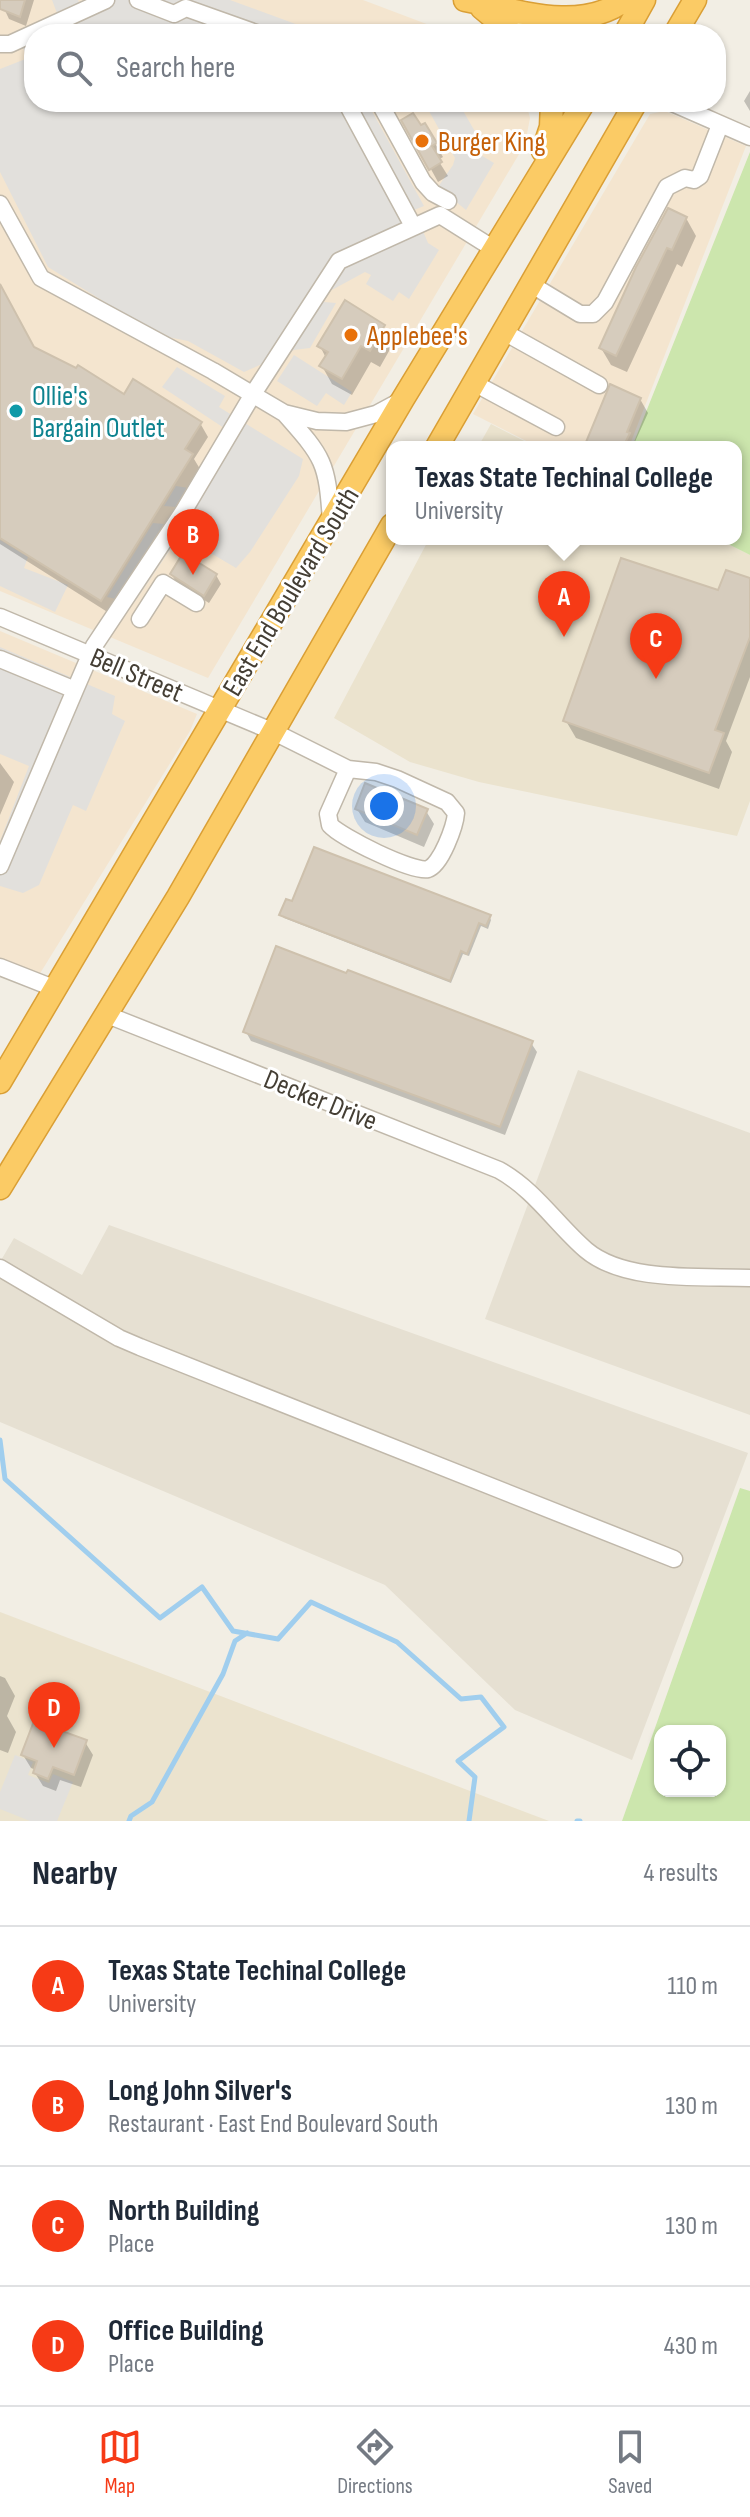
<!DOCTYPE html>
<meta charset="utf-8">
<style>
body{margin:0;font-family:"Sofia Sans Condensed",sans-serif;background:#f6f6f7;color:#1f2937}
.controls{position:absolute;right:24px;bottom:24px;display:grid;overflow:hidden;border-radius:16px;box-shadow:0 2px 6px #0004}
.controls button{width:72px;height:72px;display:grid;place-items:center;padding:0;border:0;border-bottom:2px solid #e0e1e3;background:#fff;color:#1f2937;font:40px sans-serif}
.you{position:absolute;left:384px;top:806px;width:28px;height:28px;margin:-20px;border:6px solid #fff;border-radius:50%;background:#1a73e8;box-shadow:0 0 0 12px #1a73e833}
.badge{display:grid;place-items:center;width:52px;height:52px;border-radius:50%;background:#f63a16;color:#fff;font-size:26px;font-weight:700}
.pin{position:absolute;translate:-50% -66px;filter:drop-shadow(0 2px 4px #0008)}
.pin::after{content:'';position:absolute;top:42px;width:28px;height:24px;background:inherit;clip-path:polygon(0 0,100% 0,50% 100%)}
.popup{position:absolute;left:386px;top:441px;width:356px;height:104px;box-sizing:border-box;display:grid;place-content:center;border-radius:16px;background:#fff;filter:drop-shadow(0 2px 6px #0005);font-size:26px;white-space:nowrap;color:#747a83}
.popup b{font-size:30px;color:#1f2937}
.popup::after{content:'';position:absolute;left:50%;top:100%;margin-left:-16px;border:16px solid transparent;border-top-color:#fff}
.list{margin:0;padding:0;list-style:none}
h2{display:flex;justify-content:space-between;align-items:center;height:104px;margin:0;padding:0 32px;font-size:34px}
h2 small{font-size:26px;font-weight:400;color:#747a83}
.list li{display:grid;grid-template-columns:52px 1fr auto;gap:24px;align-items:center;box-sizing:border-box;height:120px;padding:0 32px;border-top:2px solid #e0e1e3}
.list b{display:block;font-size:30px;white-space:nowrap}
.list p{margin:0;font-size:26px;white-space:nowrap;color:#747a83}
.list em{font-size:26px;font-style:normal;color:#747a83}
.icon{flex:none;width:44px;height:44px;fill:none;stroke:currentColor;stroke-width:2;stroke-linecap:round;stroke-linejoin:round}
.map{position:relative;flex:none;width:750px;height:1821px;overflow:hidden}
.search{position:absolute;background:#fff;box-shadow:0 2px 6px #0004;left:24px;right:24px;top:24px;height:88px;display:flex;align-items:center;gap:20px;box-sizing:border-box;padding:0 28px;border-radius:32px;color:#747a83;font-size:30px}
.sheet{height:584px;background:#fff}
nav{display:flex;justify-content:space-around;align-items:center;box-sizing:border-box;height:112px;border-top:2px solid #e0e1e3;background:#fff;font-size:22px;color:#747a83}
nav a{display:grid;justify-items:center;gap:4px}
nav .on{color:#f63a16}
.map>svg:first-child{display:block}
</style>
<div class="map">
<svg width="750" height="1821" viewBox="0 0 750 1821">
<rect width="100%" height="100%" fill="#f2eee4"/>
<path fill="#e6e0d2" d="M578,1070L750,1133V1415L485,1319Z
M109,1225L748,1453L632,1760L515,1710L385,1585L0,1422V1262L14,1238L82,1275Z"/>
<path fill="#f4e5cf" d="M0,0H363L453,34H34V102L526,103L530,118L525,144L208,678L0,591Z
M665,111L746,146L629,447H538L473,414L650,114Z
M0,631L197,714L190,731L31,988L0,975Z"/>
<path fill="#ebe3ce" d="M491,424L536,447H478Z
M429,539H718L750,555V801L737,836L479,782L410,762L334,718Z
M0,1612L549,1821H0Z"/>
<path fill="#cce6ad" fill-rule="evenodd" d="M750,152V555L718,539H736V447H632Z
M740,1488L750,1491V1821H622ZM660,1731H720V1791H660Z"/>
<path fill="#e2e0dc" d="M52,0H78L79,2L84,0H230L323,34H34V102H367L424,206L414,210L428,243L439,250L409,299L399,292L393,301L366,284L371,275L365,272L330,291L324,302L336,303L310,348L294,350L244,372L188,341L158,335L48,267L0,172V69L28,58L15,32L57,13Z
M424,102H458L477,135L479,154L494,163L466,210L438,187L453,165L455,158Z
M294,355L352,392L344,405L326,393L317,406L277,381Z
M177,367L225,396L219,407L303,459L299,476L250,552L236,568L180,535L134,603L107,597L153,523L164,524L176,507L164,506L176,486L188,488L224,428L162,387Z
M0,540L28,557L24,568L68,585L55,612L0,586Z
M0,647L115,696L112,714L125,721L86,811L73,805L39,885L23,893L0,886V841L29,766L0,754Z
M15,1755L33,1762L28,1775L49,1783L53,1774L73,1782L57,1821H30L0,1809V1792Z"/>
<path fill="#0003" d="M0,0H34L26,26L9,19Z
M750,91V111L744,101Z
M404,120L420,128L425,126L443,157L438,160L448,176L438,182Z
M686,218L696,236L682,267L677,264L627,372L611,365L601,348Z
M0,287L34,349L124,397L200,423L208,437L194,459L200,469L109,613L0,544Z
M383,327L393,344L380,367L371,362L352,395L332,384L322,366L326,358L320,346Z
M640,399L648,413L634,444L636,447H586Z
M172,575H216L221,584L209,603L177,583Z
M750,580V677L726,741L732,752L719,789L576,738L566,721L720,593Z
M0,763L14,782L0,815Z
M357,809L426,811L434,824L424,847L365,822Z
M281,915L489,916L491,920L488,929L481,926L469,956L463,954L451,983L284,918Z
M246,1032L531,1043L537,1052L505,1135L251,1041Z
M0,1676L5,1678L15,1696L7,1716L16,1732L8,1753L0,1750Z
M85,1742L93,1755L81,1787L60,1780L56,1791L43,1786L35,1773L36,1770L31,1768L23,1755Z"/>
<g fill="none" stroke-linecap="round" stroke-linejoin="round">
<path stroke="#a0ceee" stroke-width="5" d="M0,1440L5,1479L160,1618L202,1587L233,1631L278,1639L311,1602L397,1642L461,1699L481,1697L504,1727L458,1761L475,1777L469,1821
M129,1821L131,1816L152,1802L223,1674L235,1641L247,1633
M577,1821H580"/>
</g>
<path fill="#d6ccbd" stroke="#cec1ad" stroke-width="2" d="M0,0H25L20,17L0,9Z
M413,113L421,125L425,123L437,143L432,146L442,162L429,170L401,120Z
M668,208L687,217L672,250L667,248L616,356L599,348L636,267Z
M0,284L34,347L76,368L78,365L124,394L133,379L202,422L185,449L193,454L101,601L0,538Z
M345,300L385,325L370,351L361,346L342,379L319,366L328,352L317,346Z
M610,384L641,398L627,432L630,433L623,447H584Z
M183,553L217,574L204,596L170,574Z
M621,558L718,590L726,570L750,578V637L715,730L724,733L709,773L563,721Z
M365,783L428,809L417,835L355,809Z
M314,847L491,915L486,926L479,923L467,954L461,951L450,981L279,915L286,899L292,901Z
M276,946L346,973L348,970L533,1041L500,1127L243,1032Z
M34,1721L87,1740L74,1775L53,1767L48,1779L33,1773L37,1761L21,1755Z"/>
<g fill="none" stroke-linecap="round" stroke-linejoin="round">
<g stroke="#c0b8aa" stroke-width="19">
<path id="minor" d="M138,0L174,14L186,8L259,34
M0,44H10L106,0
M346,102L413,226
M379,102L423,182L433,193L448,201
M670,102L750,137
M0,204L41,278L213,371L284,413L317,421L346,422L376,414L402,400
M532,285L580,314H593L605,302L667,187L685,178L694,180L700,176L720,125
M504,332L599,385
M474,383L556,427
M285,414C324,458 327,462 331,521
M0,617L274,732L348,769L376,772L397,779L447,802L456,813C455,826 441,865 428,869C413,873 341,837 330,825L328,814L348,769
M140,619L163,583L196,603
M0,659L75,690L94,646L183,512L253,394L339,261L440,215L494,249
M0,866L75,690
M0,967L56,989
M105,1014L499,1170C535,1190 556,1224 586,1250C625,1283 701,1276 750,1278
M0,1268L119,1338L140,1347L674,1559"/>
</g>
<g stroke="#e1bc62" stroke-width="23">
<path id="major" d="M498,15L537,34"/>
</g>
<g stroke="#da9f35" stroke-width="25">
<path id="highway" d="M465,0C516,10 579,34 625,0
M482,8L513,34
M625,34L644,0
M675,34L695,0
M543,151L551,127L552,102
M437,447L636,102
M0,1082L403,399L584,102
M0,1188L178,897L392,525"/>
</g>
<use href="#minor" stroke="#fff" stroke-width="16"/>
<use href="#major" stroke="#fcdf92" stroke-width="20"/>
<use href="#highway" stroke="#fbcb65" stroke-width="22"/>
</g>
<g fill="#e8710a" stroke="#fff" stroke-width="3">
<circle cx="422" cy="141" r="8"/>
<circle cx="351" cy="335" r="8"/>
</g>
<circle fill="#0f9aa8" stroke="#fff" stroke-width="3" cx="16" cy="411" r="8"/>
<g text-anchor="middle" stroke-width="6" stroke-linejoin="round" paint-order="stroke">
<g font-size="28" fill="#c56008" stroke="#fff" text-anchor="start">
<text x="438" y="151">Burger King</text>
<text x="367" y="345">Applebee's</text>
</g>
<g font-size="28" fill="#0d838f" stroke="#fff" text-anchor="start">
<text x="32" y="405">Ollie's<tspan x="32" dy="32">Bargain Outlet</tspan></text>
</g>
<g font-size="28" fill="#443e34" stroke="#fff">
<text transform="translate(290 591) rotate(-59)" y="10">East End Boulevard South</text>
<text transform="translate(137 674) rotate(23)" y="10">Bell Street</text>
<text transform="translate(321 1099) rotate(22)" y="10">Decker Drive</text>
</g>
</g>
</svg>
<div class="controls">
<button><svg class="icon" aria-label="locate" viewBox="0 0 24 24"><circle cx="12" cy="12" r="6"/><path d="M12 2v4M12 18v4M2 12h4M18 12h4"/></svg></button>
</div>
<div class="you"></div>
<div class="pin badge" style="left:564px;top:637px">A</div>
<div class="popup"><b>Texas State Techinal College</b>University</div>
<div class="pin badge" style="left:193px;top:575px">B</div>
<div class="pin badge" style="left:656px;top:679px">C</div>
<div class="pin badge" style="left:54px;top:1748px">D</div>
<div class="search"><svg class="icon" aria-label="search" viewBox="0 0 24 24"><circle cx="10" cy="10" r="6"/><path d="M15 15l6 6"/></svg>Search here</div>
</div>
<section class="sheet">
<h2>Nearby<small>4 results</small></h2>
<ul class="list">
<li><span class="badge">A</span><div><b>Texas State Techinal College</b><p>University</p></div><em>110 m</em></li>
<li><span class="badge">B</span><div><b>Long John Silver's</b><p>Restaurant · East End Boulevard South</p></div><em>130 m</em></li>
<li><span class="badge">C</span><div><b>North Building</b><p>Place</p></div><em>130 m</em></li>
<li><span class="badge">D</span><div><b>Office Building</b><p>Place</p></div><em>430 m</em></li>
</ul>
</section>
<nav>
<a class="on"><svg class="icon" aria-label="map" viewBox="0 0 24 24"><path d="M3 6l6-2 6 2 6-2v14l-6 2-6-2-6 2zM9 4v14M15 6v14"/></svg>Map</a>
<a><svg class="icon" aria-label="directions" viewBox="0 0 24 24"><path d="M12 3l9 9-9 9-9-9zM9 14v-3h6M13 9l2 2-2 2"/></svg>Directions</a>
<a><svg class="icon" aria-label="saved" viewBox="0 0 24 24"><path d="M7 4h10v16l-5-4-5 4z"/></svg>Saved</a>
</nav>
